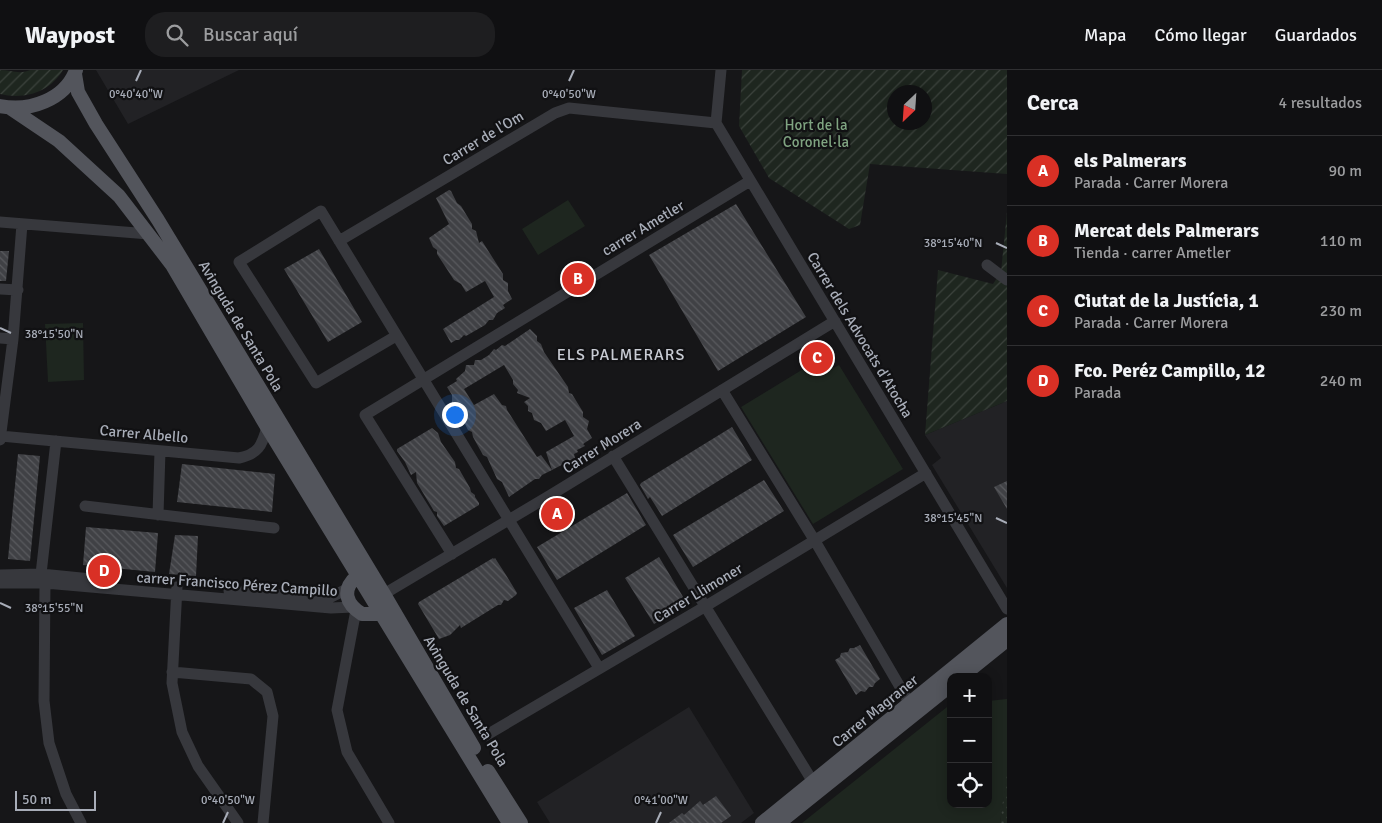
<!DOCTYPE html>
<html lang="es">
<meta charset="utf-8">
<style>
body{margin:0;font-family:Signika,sans-serif;background:#1e1e20;color:#f1f3f6}
.controls{position:absolute;right:15px;bottom:15px;display:grid;overflow:hidden;border-radius:10px;box-shadow:0 2px 12px #0003}
.controls button{width:45px;height:45px;display:grid;place-items:center;padding:0;border:0;border-bottom:1px solid #303032;background:#101012;color:#f1f3f6;font:25px sans-serif}
.compass{position:absolute;left:887px;top:15px;width:45px;height:45px;border-radius:50%;background:#101012;box-shadow:0 2px 12px #0003;rotate:205deg}
.scale{position:absolute;left:15px;bottom:12px;width:81px;box-sizing:border-box;padding-left:5px;border:2px solid #a8adb8;border-top:0;font-size:14px;line-height:18px;white-space:nowrap;color:#a8adb8;-webkit-text-stroke:4px #111113;paint-order:stroke}
.you{position:absolute;left:454px;top:344px;width:18px;height:18px;margin:-12px;border:4px solid #fff;border-radius:50%;background:#1a73e8;box-shadow:0 0 0 8px #1a73e833}
.badge{display:grid;place-items:center;width:32px;height:32px;border-radius:50%;background:#d93025;color:#fff;font-size:16px;font-weight:700}
.pin{position:absolute;translate:-50% -50%;border:2px solid #fff;box-shadow:0 1px 5px #0006}
.list{margin:0;padding:0;list-style:none}
h2{display:flex;justify-content:space-between;align-items:center;height:65px;margin:0;padding:0 20px;font-size:21px}
h2 small{font-size:16px;font-weight:400;color:#9c9d9f}
.list li{display:grid;grid-template-columns:32px 1fr auto;gap:15px;align-items:center;box-sizing:border-box;height:70px;padding:0 20px;border-top:1px solid #303032}
.list b{display:block;font-size:19px;white-space:nowrap}
.list p{margin:0;font-size:16px;white-space:nowrap;color:#9c9d9f}
.list em{font-size:16px;font-style:normal;color:#9c9d9f}
.icon{flex:none;width:28px;height:28px;fill:none;stroke:currentColor;stroke-width:2;stroke-linecap:round;stroke-linejoin:round}
.map{position:relative;flex:none;width:1007px;height:753px;overflow:hidden}
header{display:flex;align-items:center;gap:30px;box-sizing:border-box;height:70px;padding:0 25px;background:#101012;border-bottom:1px solid #303032}
header strong{font-size:24px}
nav{display:flex;gap:28px;margin-inline-start:auto;font-size:18px}
.search{width:350px;height:45px;background:#1e1e20;display:flex;align-items:center;gap:12px;box-sizing:border-box;padding:0 18px;border-radius:20px;color:#9c9d9f;font-size:19px}
main{display:flex}
aside{flex:1;background:#101012}
.map>svg:first-child{display:block}
</style>
<header>
<strong>Waypost</strong>
<div class="search"><svg class="icon" aria-label="search" viewBox="0 0 24 24"><circle cx="10" cy="10" r="6"/><path d="M15 15l6 6"/></svg>Buscar aquí</div>
<nav><a>Mapa</a><a>Cómo llegar</a><a>Guardados</a></nav>
</header>
<main>
<div class="map">
<svg width="1007" height="753" viewBox="0 0 1007 753">
<defs>
<pattern id="park-dots" width="8" height="8" patternUnits="userSpaceOnUse" patternTransform="scale(1.25)"><rect width="8" height="8" fill="#1e261f"/><path d="M2 2h.1M6 6h.1" fill="none" stroke="#3c433d" stroke-width="1.8" stroke-linecap="round"/></pattern>
<pattern id="garden-furrows" width="10" height="10" patternUnits="userSpaceOnUse" patternTransform="scale(1.25)"><rect width="10" height="10" fill="#1e261f"/><path d="M-1 1l2-2M0 10L10 0M9 11l2-2" fill="none" stroke="#3c433d"/></pattern>
<pattern id="building-back-hatch" width="6" height="6" patternUnits="userSpaceOnUse" patternTransform="scale(1.25)"><rect width="6" height="6" fill="#404145"/><path d="M-1 5l2 2M0 0l6 6M5-1l2 2" fill="none" stroke="#595a5e"/></pattern>
</defs>
<rect width="100%" height="100%" fill="#161618"/>
<path fill="#222225" d="M96,0H239L128,54Z
M1007,331V518L932,395L941,388L925,365Z
M689,637L754,743L741,753H550L537,732Z"/>
<path fill="#1e261f" d="M568,130L585,156L538,185L522,159Z
M83,253L84,310L48,312L45,254Z
M818,290L826,302L839,295L903,399L813,454L741,337Z
M1007,629V707L1000,753H802L947,637L951,636V734H988V631Z"/>
<path fill="url(#park-dots)" d="M1007,702V753H1000Z"/>
<path fill="url(#garden-furrows)" fill-rule="evenodd" d="M0,0C11,0 19,5 30,0H63C50,22 25,30 0,24Z
M742,0H1007V104L870,94L860,155L849,159L769,108L739,56ZM924,22V52H894V22Z
M1007,142V331L925,365L938,200L993,214L1001,202Z"/>
<path fill="url(#building-back-hatch)" d="M449,120L451,121L457,133L461,136L472,154V159L476,161L479,173L482,171L503,204V210L508,213V221L512,229L503,235L505,238L497,243L493,250H489L485,255L466,266L464,265L459,270H456L451,273L443,259L494,227L485,211L466,222L461,214L454,210L437,184V180L433,177L429,168L449,154L436,128Z
M736,134L806,247L718,301L649,185Z
M319,179L362,252L328,272L284,199Z
M0,181H9L6,211H0Z
M530,259L537,266V271L541,274L544,282L568,317L569,323L572,324L583,342V347L589,351L587,359L592,368L583,374L585,376L577,380L578,382L574,384L575,388L552,400L546,382L574,366L565,350L546,361L541,353L534,350L532,343L528,341V336L524,332L530,328L517,323L518,320L513,314V310L504,295L464,319L474,335L494,324L502,335L506,336L507,340L537,387L541,385L552,400L542,405L539,409H535L509,427L502,412L497,409L487,387L483,385L473,367L472,362L468,360L463,350L464,349L457,341V337L452,333V325L447,317L457,311L456,309L465,301L466,295H474L475,290H481L489,285L494,279L496,280L502,275L505,276Z
M732,357L752,390L662,446L650,427L648,429L640,415L641,413Z
M432,358L438,363L441,372L455,392L456,398L459,399L470,418L471,422L475,425V427L479,433V435L444,456L437,446V442L434,441L417,413L416,402L411,405L405,392L397,381V379Z
M18,384L40,386L30,491L8,489Z
M182,394L275,404L272,442L177,432Z
M764,410L784,441L693,497L673,465Z
M1007,411V439L994,417Z
M627,423L646,455L557,510L537,477Z
M86,457L158,463L155,502L83,495Z
M175,465L198,466L196,506L169,504Z
M659,487L688,535L654,554L625,508Z
M493,488L494,489L495,488L506,505L517,523L516,525L508,531L504,530L501,535H498L461,558L460,555L450,565L439,569L418,534L419,532Z
M607,520L635,566L602,585L574,538Z
M860,575L880,609L875,613L873,617H869L865,622L861,621L856,625L835,590L840,587L841,583L848,582L850,578H854Z
M716,726L731,746L721,753H669L682,743L684,745L700,731L703,735Z"/>
<g fill="none" stroke-linecap="round" stroke-linejoin="round">
<path stroke="#37383d" stroke-width="11" d="M721,0L716,53L1007,539
M0,152L149,164
M339,171L555,43L569,38L716,53
M987,195L1007,210
M0,219L18,220
M396,266L316,313L239,192L321,141L599,598
M0,268L13,269
M722,320L815,471L910,634
M0,366L239,388C258,384 262,376 267,357
M0,370L13,269L22,154
M56,371L41,504L45,513L44,631L49,673L66,724L81,753
M613,386L813,712
M85,436L274,458
M158,445L160,381
M452,484L365,345L750,111
M0,505L41,504L101,510
M0,513H45L331,538L353,537
M177,517L172,613L182,662L198,696L238,753
M229,521L329,528L347,519
M384,524L549,426L835,251
M356,540L337,640L347,682L389,753
M172,602L251,609L267,622L273,646L263,753
M485,666L706,536L926,403"/>
<path stroke="#53555c" stroke-width="14" d="M75,4L78,22L96,54L158,150L384,524L474,678
M0,36C29,42 65,30 76,0
M10,38L59,71L119,126L172,195L267,357L509,753
M357,506C369,506 376,516 384,524L385,538L380,544H362C346,534 341,520 357,506Z
M961,607L1007,570
M488,701L521,753
M762,753L1007,554
M779,753L951,615"/>
</g>
<path fill="none" stroke="#a8adb8" stroke-width="2" d="M136,11L141,0M569,11L574,0M996,173L1007,178M0,258L11,263M996,448L1007,453M0,533L11,538M223,753L228,742M656,753L661,742"/>
<g text-anchor="middle" stroke-width="4.5" stroke-linejoin="round" paint-order="stroke">
<g font-size="15" fill="#7fa381" stroke="#111113">
<text x="816" y="60">Hort de la<tspan x="816" dy="17">Coronel·la</tspan></text>
</g>
<g font-size="15" fill="#a8adb8" stroke="#111113">
<text transform="translate(483 68) rotate(-31)" y="5">Carrer de l'Om</text>
<text transform="translate(643 158) rotate(-31)" y="5">carrer Ametler</text>
<text transform="translate(241 256) rotate(59)" y="5">Avinguda de Santa Pola</text>
<text transform="translate(860 265) rotate(59)" y="5">Carrer dels Advocats d'Atocha</text>
<text transform="translate(144 364) rotate(5)" y="5">Carrer Albello</text>
<text transform="translate(602 376) rotate(-32)" y="5">Carrer Morera</text>
<text transform="translate(237 514) rotate(4)" y="5">carrer Francisco Pérez Campillo</text>
<text transform="translate(698 523) rotate(-31)" y="5">Carrer Llimoner</text>
<text transform="translate(466 631) rotate(59)" y="5">Avinguda de Santa Pola</text>
<text transform="translate(875 641) rotate(-39)" y="5">Carrer Magraner</text>
</g>
<g font-size="16" letter-spacing="1" fill="#c9ccd4" stroke="#111113">
<text x="621" y="290">ELS PALMERARS</text>
</g>
</g>
<g font-size="12" text-anchor="middle" fill="#a8adb8" stroke="#111113" stroke-width="4.5" stroke-linejoin="round" paint-order="stroke">
<text x="136" y="28">0°40'40"W</text>
<text x="569" y="28">0°40'50"W</text>
<text x="953" y="177">38°15'40"N</text>
<text x="54" y="268">38°15'50"N</text>
<text x="953" y="452">38°15'45"N</text>
<text x="54" y="542">38°15'55"N</text>
<text x="228" y="734">0°40'50"W</text>
<text x="661" y="734">0°41'00"W</text>
</g>
</svg>
<div class="controls">
<button>+</button>
<button>−</button>
<button><svg class="icon" aria-label="locate" viewBox="0 0 24 24"><circle cx="12" cy="12" r="6"/><path d="M12 2v4M12 18v4M2 12h4M18 12h4"/></svg></button>
</div>
<svg class="compass" viewBox="-18 -18 36 36"><path d="M0-13l5 13h-10z" fill="#e53935"/><path d="M0 13l5-13h-10z" fill="#9c9d9f"/></svg>
<div class="scale">50 m</div>
<div class="you"></div>
<div class="pin badge" style="left:557px;top:444px">A</div>
<div class="pin badge" style="left:578px;top:209px">B</div>
<div class="pin badge" style="left:817px;top:288px">C</div>
<div class="pin badge" style="left:104px;top:501px">D</div>
</div>
<aside>
<h2>Cerca<small>4 resultados</small></h2>
<ul class="list">
<li><span class="badge">A</span><div><b>els Palmerars</b><p>Parada · Carrer Morera</p></div><em>90 m</em></li>
<li><span class="badge">B</span><div><b>Mercat dels Palmerars</b><p>Tienda · carrer Ametler</p></div><em>110 m</em></li>
<li><span class="badge">C</span><div><b>Ciutat de la Justícia, 1</b><p>Parada · Carrer Morera</p></div><em>230 m</em></li>
<li><span class="badge">D</span><div><b>Fco. Peréz Campillo, 12</b><p>Parada</p></div><em>240 m</em></li>
</ul>
</aside>
</main>
